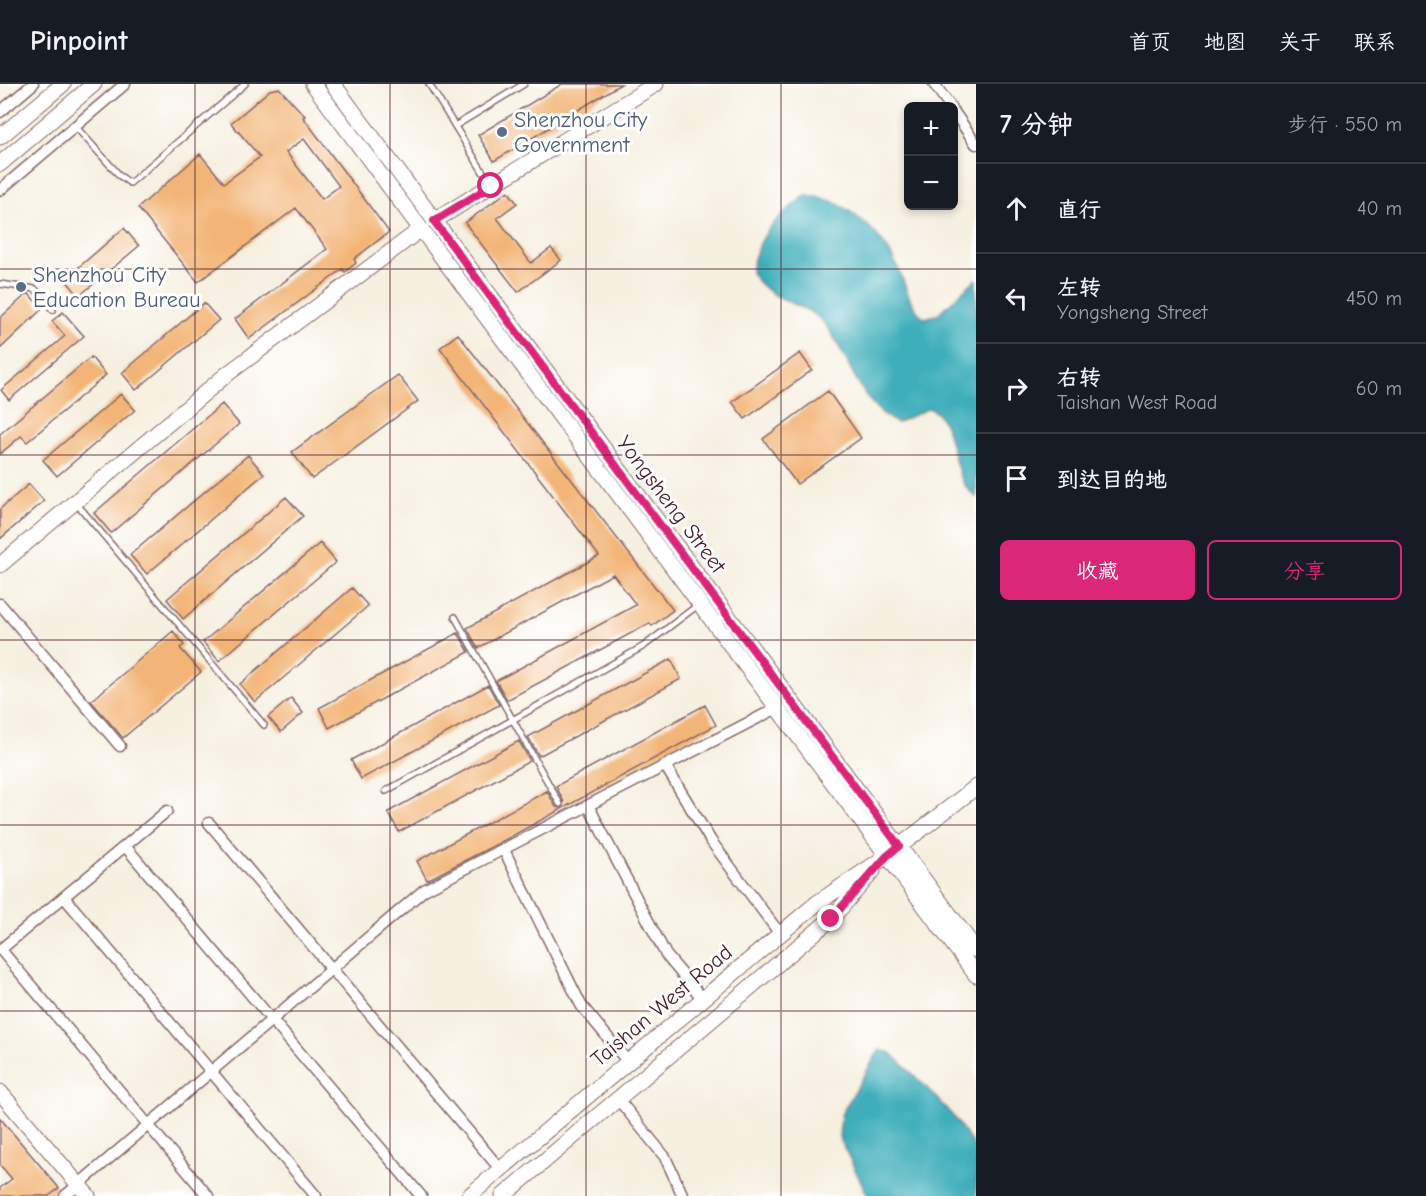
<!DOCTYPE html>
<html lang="zh">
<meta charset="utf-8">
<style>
body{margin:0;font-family:"Comic Neue","LXGW WenKai TC",sans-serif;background:#20242c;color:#f1f3f6}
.controls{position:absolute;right:18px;top:18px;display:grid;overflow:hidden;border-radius:9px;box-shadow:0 3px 9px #0003}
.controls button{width:54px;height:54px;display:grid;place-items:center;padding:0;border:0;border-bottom:2px solid #363941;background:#171b24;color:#f1f3f6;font:30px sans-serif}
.stop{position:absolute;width:18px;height:18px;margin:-14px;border:4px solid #db2777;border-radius:50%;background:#fff}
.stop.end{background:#db2777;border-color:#fff;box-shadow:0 2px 6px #0008}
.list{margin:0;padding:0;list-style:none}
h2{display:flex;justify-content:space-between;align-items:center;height:78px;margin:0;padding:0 24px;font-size:26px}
h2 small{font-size:20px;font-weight:400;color:#9ea1a6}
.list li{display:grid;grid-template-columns:39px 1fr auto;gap:18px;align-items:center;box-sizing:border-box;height:90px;padding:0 24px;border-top:2px solid #363941}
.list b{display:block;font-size:22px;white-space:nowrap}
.list p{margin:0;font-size:20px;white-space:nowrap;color:#9ea1a6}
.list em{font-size:20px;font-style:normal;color:#9ea1a6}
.actions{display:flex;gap:12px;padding:18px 24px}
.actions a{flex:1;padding:14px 0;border:2px solid #db2777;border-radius:9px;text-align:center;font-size:21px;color:#db2777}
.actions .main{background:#db2777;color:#fff}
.icon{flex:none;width:33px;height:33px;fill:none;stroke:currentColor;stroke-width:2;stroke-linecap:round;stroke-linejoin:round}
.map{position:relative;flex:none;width:976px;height:1112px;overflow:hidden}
header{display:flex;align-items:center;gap:36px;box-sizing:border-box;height:84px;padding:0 30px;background:#171b24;border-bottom:2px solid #363941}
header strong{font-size:28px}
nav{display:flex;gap:33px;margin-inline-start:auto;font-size:21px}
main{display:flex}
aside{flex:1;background:#171b24}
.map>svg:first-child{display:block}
</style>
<header>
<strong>Pinpoint</strong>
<nav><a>首页</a><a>地图</a><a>关于</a><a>联系</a></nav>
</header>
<main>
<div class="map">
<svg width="976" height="1112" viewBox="0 0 976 1112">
<rect width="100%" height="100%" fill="#fff"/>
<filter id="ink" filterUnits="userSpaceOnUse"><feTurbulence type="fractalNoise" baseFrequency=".0167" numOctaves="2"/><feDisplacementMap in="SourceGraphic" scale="12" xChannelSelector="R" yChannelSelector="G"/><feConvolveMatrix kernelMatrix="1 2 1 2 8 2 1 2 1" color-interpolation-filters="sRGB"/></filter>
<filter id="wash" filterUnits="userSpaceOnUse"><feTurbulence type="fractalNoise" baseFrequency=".008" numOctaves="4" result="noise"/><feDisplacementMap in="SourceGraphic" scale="24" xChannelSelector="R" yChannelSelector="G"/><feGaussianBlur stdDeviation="1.35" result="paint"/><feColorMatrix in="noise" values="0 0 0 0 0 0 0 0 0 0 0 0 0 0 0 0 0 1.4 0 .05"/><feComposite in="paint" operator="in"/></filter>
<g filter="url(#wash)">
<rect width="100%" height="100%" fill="#f6f0e0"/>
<path fill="#3eaeba" stroke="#446672" stroke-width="1.5" d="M806,111C843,113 882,149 897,182C906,200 908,221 924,234L937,231L976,195V413C947,393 958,336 929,324L897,339C857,319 851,274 825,240C805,216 772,222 751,188C757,151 777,133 806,111Z
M879,966L891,969L925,1002L954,1033L976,1065V1112H868L839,1053L841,1031Z"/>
<g id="blocks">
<path fill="#f3b577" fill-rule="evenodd" d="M562,0H621L494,77L478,51Z
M279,4L305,32L303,33L389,148L354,175L356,179L345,188L343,185L249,255L235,235L327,165L296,124L198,198L138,124L200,70L224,99L260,73L231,39L270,6ZM304,55L339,102L322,115L286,68Z
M508,107L517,119L497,134L531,179L551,164L561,176L518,208L465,139Z
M124,144L139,162L79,212L65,195Z
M28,209L42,225L0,265V234Z
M204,219L219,236L136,306L122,289Z
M63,228L84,252L9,316L1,306L65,252L52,237Z
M458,250L673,526L652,542L650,539L507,616L496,597L636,521L613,490L478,564L467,544L599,472L440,264Z
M800,269L812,286L745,335L732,318Z
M91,273L106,291L27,358L21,352L0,370V350Z
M398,291L418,317L312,395L292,368Z
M828,307L861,354L797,400L763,355Z
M121,310L135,326L57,392L43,376Z
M222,320L239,340L111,449L94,429Z
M248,371L264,390L147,490L130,471Z
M29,400L44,417L0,455V425Z
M286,413L303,432L183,535L167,515Z
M320,459L336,478L219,577L203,558Z
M352,504L368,522L255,618L240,600Z
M173,547L184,561L180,564L201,588L123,654L91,617Z
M458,549L469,568L329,644L319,624Z
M671,575L681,595L539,672L528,653Z
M488,601L499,621L361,695L351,676Z
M291,614L303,629L281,648L268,633Z
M705,621L716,641L497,760L427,796L417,777L547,707L556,723L562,724L564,718L556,702Z
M519,657L530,677L399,748L388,728Z
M0,1034L59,1104L49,1112H0V1104L12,1095L0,1081Z"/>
</g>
</g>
<g filter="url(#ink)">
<use href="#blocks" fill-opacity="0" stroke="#86686a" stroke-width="1.5"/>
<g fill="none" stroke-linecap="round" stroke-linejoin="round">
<g stroke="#86686a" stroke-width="8">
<path id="lane" d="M429,0L491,101
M75,42L120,92L130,99L245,0
M455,42L524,0
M0,200L35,205L53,226
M77,420L264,641
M455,533L560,720
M386,707L644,562L698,521"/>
</g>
<g stroke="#86686a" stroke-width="13">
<path id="street" d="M934,0L950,22
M0,28L33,0
M954,28L976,60
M0,106L125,0
M0,520L120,662
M666,683L711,757L780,850
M589,723L666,871L703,915
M209,739L501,1086
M125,762L421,1112
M504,766L581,921L628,978
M64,813L316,1112
M0,866L167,727
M1,866L208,1112
M618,1015L665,1073L683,1112
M65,1112L424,806L777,624"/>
</g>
<g stroke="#86686a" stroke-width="17">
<path id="secondary" d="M313,0L976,891
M333,0L976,866
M0,53L63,0
M0,80L94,0
M434,137L656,0
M0,481L226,291L421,145
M0,1008L88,1112
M469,1112L817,819L887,772L976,703
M503,1112L831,835L873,787"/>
</g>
<use href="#lane" stroke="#fff" stroke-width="5"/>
<use href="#street" stroke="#fff" stroke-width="10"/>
<use href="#secondary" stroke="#fff" stroke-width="15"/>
</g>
</g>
<g fill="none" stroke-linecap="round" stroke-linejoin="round" filter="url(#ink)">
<path stroke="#db2777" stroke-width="8" d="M491,102L434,137L899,762L887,772L831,835"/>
</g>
<path fill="none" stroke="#4a1f2b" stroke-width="1.5" stroke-opacity="0.55" d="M195,0V1112M390,0V1112M586,0V1112M781,0V1112M0,185H976M0,371H976M0,556H976M0,741H976M0,927H976"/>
<g fill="#5c6f8a" stroke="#fff" stroke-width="2">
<circle cx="502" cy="48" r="6"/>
<circle cx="21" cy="203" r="6"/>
</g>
<g text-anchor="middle" stroke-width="6" stroke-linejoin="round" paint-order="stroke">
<g font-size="22" fill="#4e5e75" stroke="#fff" text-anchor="start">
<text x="514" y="43">Shenzhou City<tspan x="514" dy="25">Government</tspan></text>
<text x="33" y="198">Shenzhou City<tspan x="33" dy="25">Education Bureau</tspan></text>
</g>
<g font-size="22" fill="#4a1f2b" stroke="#fff">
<text transform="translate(672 420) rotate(53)" y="8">Yongsheng Street</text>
<text transform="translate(661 921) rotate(-40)" y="8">Taishan West Road</text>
</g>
</g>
</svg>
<div class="controls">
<button>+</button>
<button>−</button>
</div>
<div class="stop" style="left:491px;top:102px"></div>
<div class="stop end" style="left:831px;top:835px"></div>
</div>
<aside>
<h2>7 分钟<small>步行 · 550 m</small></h2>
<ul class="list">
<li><svg class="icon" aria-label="ahead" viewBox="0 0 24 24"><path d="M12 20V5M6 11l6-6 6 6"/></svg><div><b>直行</b></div><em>40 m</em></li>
<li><svg class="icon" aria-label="left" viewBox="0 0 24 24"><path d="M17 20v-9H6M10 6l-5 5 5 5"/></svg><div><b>左转</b><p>Yongsheng Street</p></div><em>450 m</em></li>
<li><svg class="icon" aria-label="right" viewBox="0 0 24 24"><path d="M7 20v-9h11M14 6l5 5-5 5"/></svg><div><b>右转</b><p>Taishan West Road</p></div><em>60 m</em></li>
<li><svg class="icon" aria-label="arrive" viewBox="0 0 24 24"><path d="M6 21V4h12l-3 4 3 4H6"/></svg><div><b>到达目的地</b></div></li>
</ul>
<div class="actions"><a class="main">收藏</a><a>分享</a></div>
</aside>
</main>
